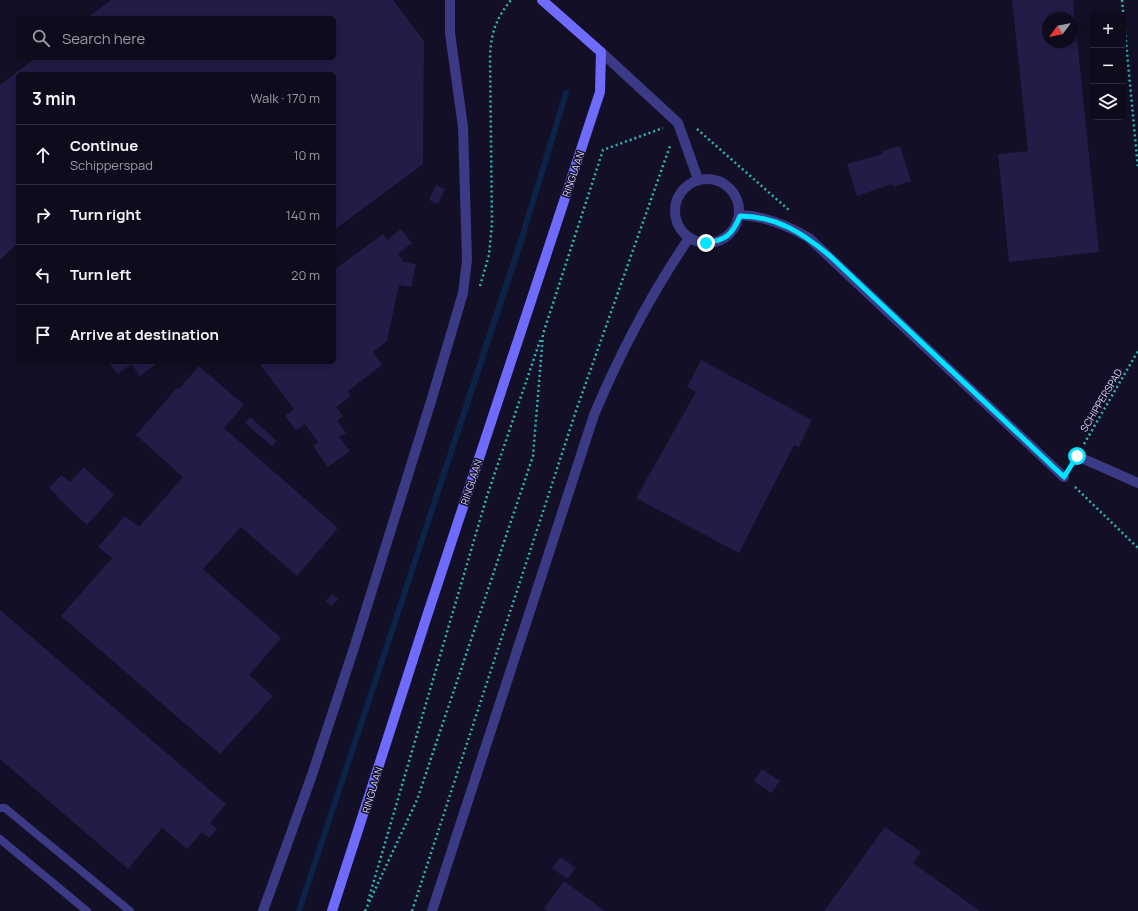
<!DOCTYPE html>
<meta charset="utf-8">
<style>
body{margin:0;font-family:Manrope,sans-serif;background:#171425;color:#f1f3f6}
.controls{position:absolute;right:12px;top:12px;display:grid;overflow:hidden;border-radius:6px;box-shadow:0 2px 10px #0003}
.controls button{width:36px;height:36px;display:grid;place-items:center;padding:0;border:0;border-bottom:1px solid #2e2b3b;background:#0e0b1c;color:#f1f3f6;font:20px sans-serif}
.compass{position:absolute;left:1042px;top:12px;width:36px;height:36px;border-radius:50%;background:#0e0b1c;box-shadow:0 2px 10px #0003;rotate:238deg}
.stop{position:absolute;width:12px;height:12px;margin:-9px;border:3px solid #00e5ff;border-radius:50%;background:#fff}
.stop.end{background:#00e5ff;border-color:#fff;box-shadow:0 1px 4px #0008}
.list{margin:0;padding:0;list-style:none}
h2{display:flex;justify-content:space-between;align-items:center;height:52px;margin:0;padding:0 16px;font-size:17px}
h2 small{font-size:13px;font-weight:400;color:#9b9ba3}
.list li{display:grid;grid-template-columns:26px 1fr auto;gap:12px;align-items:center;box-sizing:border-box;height:60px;padding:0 16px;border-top:1px solid #2e2b3b}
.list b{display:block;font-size:15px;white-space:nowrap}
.list p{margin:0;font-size:13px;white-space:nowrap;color:#9b9ba3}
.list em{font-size:13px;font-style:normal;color:#9b9ba3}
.icon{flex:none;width:22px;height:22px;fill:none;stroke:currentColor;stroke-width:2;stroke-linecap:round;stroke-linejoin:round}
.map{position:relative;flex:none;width:1138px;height:911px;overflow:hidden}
.search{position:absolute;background:#0e0b1c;box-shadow:0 2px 10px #0003;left:16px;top:16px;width:320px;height:44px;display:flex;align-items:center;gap:10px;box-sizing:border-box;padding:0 14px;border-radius:6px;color:#9b9ba3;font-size:15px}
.panel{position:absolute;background:#0e0b1c;box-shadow:0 2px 10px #0003;left:16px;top:72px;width:320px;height:292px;border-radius:6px}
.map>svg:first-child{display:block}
</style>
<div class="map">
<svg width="1138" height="911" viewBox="0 0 1138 911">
<rect width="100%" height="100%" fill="#130f26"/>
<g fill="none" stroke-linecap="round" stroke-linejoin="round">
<path stroke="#0c2248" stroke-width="6" d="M299,911L520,244L566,93"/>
</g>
<path fill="#241b47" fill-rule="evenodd" d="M111,0H393L424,41L423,164L334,230V74H18V243L0,260V85L35,58H334V18H87Z
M1012,0H1073L1099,252L1009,262L998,154L1028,151ZM1048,18H1072V42H1048Z
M900,146L911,181L893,187L892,184L857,196L847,164L883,154L882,151Z
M436,185L445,189L438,204L429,200Z
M401,229L412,243L398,254L404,262L416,264L411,287L399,285L387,341L373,352L382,365L348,391L351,396L336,407L343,416L337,421L346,433L339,437L350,451L328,467L313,446L318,442L305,424L296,430L285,416L294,409L258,362H334V270L383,234L387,240Z
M701,360L812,420L799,447L794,445L739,553L636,498L696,392L687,387Z
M108,362H159L140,376L131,364L118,374Z
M199,366L244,405L224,428L338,528L297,576L241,527L203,569L281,638L249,675L273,696L220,754L61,616L112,558L98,547L125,516L139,527L183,477L136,435L177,388L179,389Z
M250,417L277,441L272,446L245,423Z
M84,467L114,495L87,525L57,497L58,496L49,488L61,475L70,482Z
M332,594L338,599L331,606L326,601Z
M0,610L226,804L210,823L217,829L209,838L202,832L187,849L162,828L128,869L0,759Z
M762,769L780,781L771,793L754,781Z
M885,827L921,852L913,863L980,911H824Z
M561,857L576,868L567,879L552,868Z
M564,881L605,911H547L544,909Z"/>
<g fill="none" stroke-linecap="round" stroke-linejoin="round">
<path stroke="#2fb8b0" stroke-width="2.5" stroke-dasharray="2 3" stroke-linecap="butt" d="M1122,0L1138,168
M697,129L790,211
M480,286L489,255L492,224L490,54C492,30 496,19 511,0
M1084,444L1138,351
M1075,487L1138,548
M368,901L487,496L541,338
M365,911L417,800L533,456L543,334L603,150L663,128
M412,911L577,408L670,146"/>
<path stroke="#3d3a85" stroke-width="8" d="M0,808H5L130,911
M0,839L87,911"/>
<path stroke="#3d3a85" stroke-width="10" d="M601,52L678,123L698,179
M675 211a32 32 0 1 1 64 0a32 32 0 1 1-64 0Z
M740,215C765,216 787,225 809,238L1064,477
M1077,456L1138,483
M263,911L312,775L354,648L432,398L463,293L467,260L463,127L450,33V0
M432,911L594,415C620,353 651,294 689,238"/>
<path stroke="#6f6bff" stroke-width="10" d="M332,911L425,622L600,92L601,52L542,0"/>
</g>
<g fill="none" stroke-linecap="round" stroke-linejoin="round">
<path stroke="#00e5ff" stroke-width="5" d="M706,243C726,240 732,235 740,216C776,216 803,233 830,256L1064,477L1077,456"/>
</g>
<g text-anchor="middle" stroke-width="3" stroke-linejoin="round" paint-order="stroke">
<g font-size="10" fill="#d9d4ff" stroke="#130f26">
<text transform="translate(573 174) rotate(-71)" y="4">RINGLAAN</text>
<text transform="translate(1101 400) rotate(-59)" y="4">SCHIPPERSPAD</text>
<text transform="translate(471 482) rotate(-72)" y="4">RINGLAAN</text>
<text transform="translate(372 790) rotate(-73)" y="4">RINGLAAN</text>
</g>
</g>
</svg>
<div class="controls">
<button>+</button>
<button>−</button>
<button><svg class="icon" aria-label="layers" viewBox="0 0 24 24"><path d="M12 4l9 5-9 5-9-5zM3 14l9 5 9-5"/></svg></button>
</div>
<svg class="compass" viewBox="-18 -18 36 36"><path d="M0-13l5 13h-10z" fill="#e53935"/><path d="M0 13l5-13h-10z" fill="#9b9ba3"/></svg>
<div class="stop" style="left:1077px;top:456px"></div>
<div class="stop end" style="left:706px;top:243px"></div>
<div class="search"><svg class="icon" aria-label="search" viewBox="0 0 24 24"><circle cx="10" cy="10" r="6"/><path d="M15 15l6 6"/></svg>Search here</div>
<section class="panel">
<h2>3 min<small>Walk · 170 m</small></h2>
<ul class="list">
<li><svg class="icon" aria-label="ahead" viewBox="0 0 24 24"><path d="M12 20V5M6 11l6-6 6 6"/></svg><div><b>Continue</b><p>Schipperspad</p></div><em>10 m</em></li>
<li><svg class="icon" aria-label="right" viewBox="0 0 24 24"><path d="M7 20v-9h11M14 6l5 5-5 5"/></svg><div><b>Turn right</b></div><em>140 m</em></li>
<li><svg class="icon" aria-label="left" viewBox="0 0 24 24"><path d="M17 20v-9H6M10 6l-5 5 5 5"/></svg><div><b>Turn left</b></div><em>20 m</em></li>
<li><svg class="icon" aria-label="arrive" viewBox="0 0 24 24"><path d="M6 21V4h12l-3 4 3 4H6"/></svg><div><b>Arrive at destination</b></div></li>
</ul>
</section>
</div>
